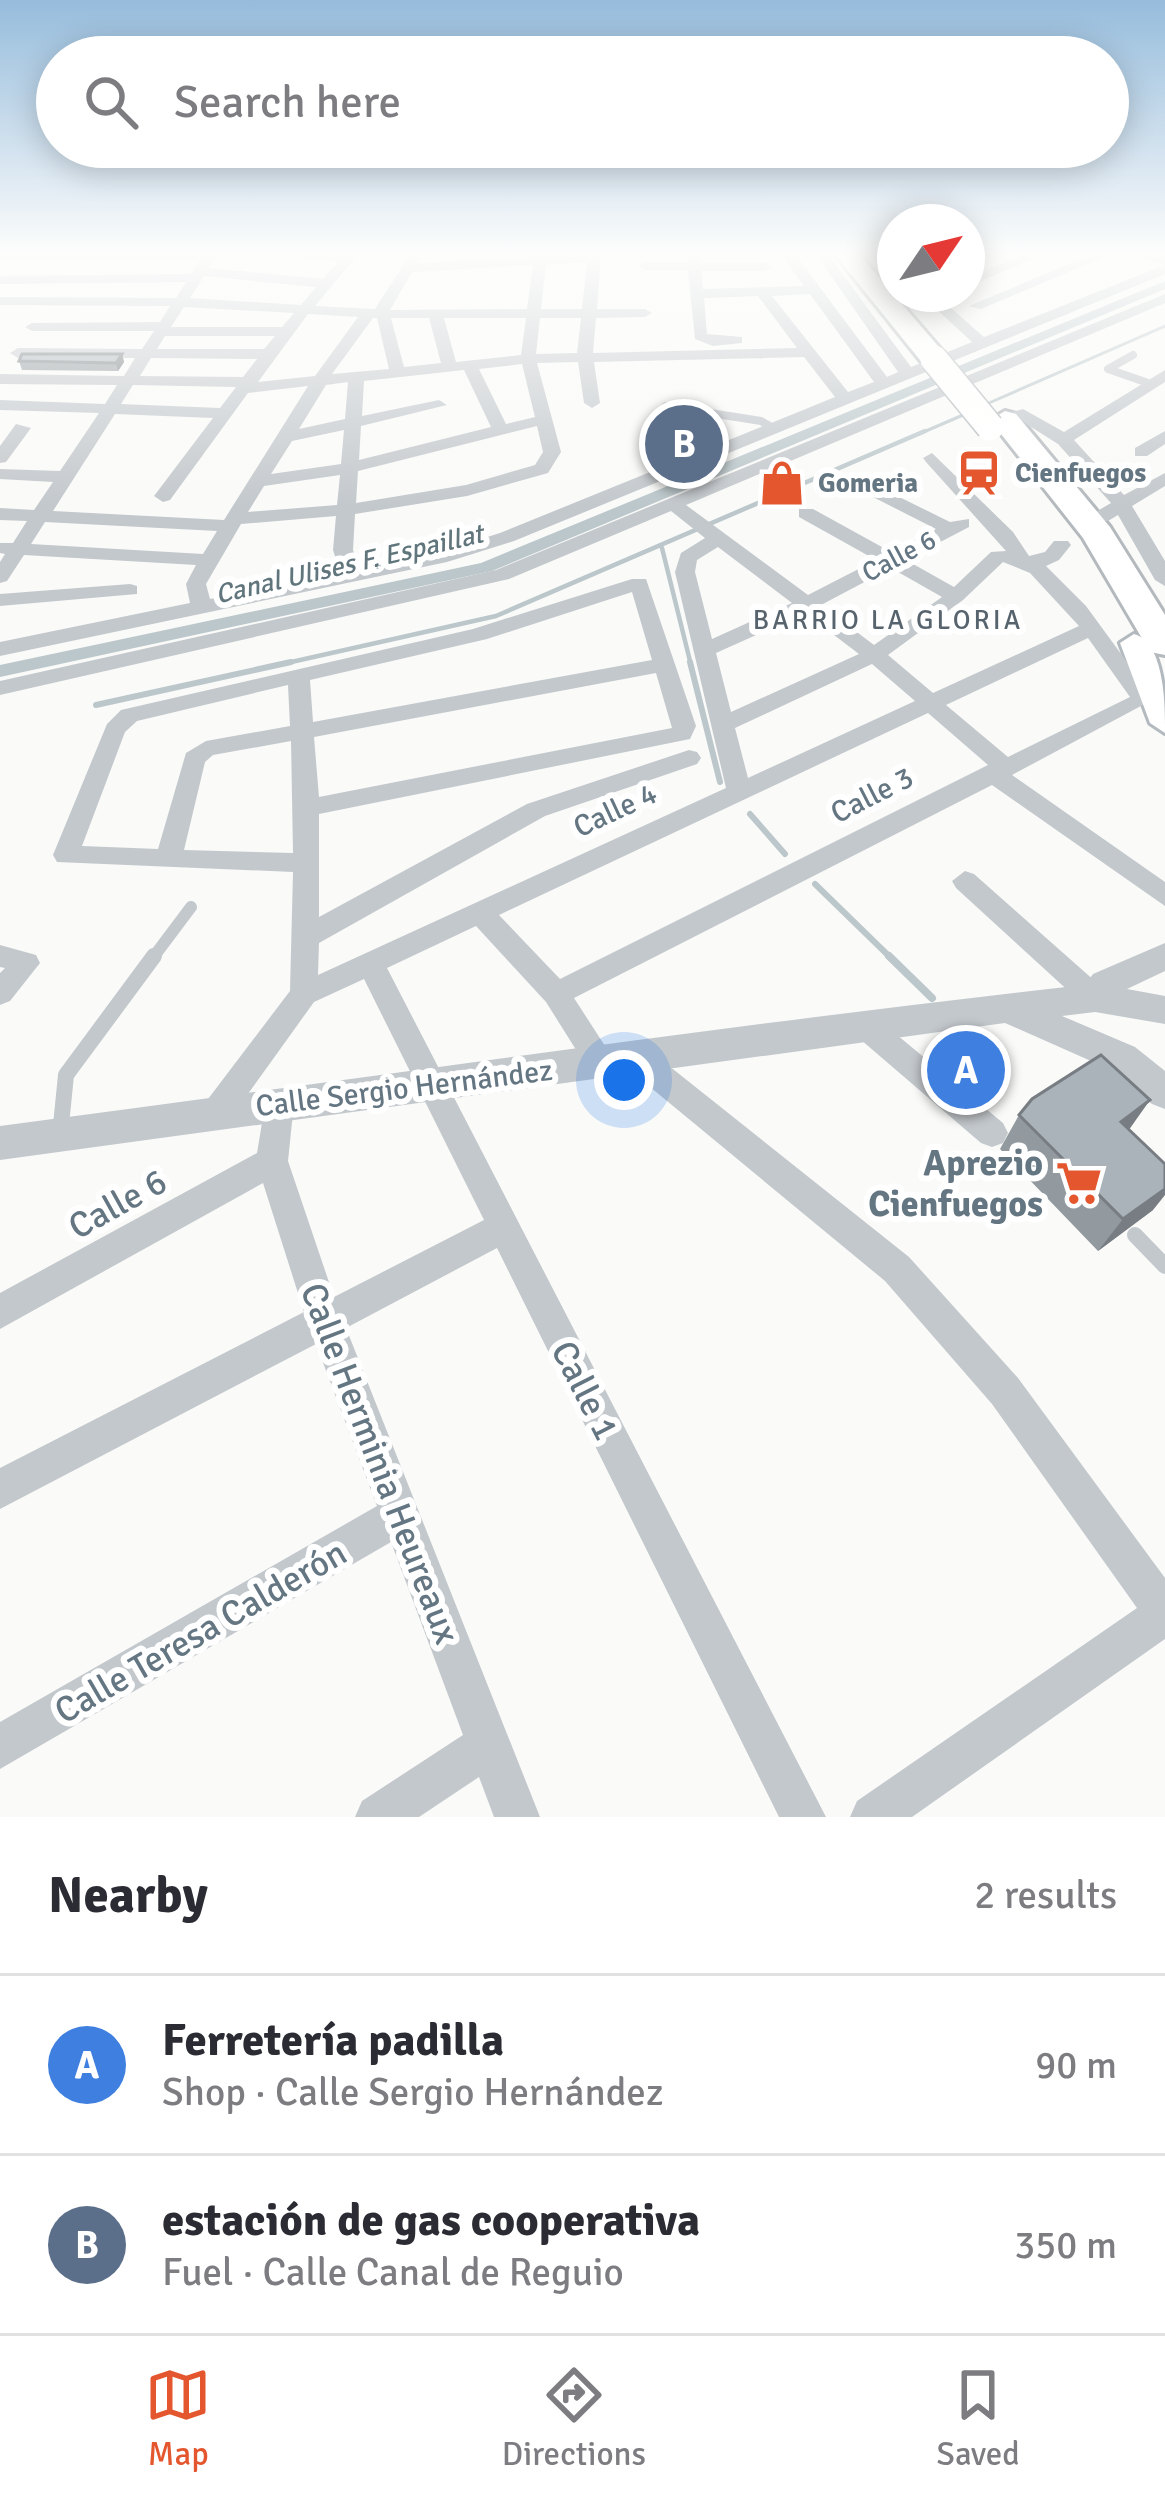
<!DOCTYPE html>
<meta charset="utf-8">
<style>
body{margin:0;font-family:Signika,sans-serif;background:#f2f2f3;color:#2b2b33}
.compass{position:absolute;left:877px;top:204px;width:108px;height:108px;border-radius:50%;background:#fff;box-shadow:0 6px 30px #0003;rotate:55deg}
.you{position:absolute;left:624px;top:1080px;width:42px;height:42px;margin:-30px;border:9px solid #fff;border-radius:50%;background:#1a73e8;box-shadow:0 0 0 18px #1a73e833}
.badge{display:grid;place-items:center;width:78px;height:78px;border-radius:50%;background:#e4572e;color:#fff;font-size:39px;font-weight:700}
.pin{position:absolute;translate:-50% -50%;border:6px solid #fff;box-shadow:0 3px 12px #0006}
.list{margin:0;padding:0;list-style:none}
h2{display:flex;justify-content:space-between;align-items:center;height:156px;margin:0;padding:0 48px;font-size:51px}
h2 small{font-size:39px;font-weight:400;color:#7c7c81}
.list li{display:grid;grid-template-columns:78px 1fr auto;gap:36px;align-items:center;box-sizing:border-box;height:180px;padding:0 48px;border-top:3px solid #e1e1e2}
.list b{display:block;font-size:45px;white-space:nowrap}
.list p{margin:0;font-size:39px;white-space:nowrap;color:#7c7c81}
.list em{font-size:39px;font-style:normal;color:#7c7c81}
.icon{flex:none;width:66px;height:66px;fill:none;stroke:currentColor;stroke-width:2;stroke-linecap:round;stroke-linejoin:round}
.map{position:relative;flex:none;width:1165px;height:1817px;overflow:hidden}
.search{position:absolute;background:#fff;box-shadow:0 6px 30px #0003;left:36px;right:36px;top:36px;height:132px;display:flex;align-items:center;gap:30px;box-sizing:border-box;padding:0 42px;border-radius:66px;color:#7c7c81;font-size:45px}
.sheet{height:516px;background:#fff}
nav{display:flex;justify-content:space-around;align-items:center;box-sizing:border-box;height:168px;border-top:3px solid #e1e1e2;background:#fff;font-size:33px;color:#7c7c81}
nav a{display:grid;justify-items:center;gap:6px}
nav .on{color:#e4572e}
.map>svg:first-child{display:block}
</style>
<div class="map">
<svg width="1165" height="1817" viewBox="0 0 1165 1817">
<rect width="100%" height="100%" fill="#fafaf8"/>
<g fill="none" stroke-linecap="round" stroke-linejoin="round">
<path stroke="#bbc7cb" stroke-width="3" d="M982,406L1165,326
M919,434L970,412"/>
<path stroke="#bbc7cb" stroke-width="4.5" d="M662,548L691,665
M278,665L496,616L925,431"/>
<path stroke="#bbc7cb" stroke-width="6" d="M690,662L720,782
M96,705L291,662
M750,814L785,854
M815,884L892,959"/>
<path stroke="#bbc7cb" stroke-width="8" d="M889,956L932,998"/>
<path fill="#bbc7cb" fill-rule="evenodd" d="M1165,281V289L492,571L0,677V665L481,563Z"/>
<g stroke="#b3babf" stroke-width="6">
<path id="secondary" d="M1134,634C1165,643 1165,705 1165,733L1150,723L1120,643Z"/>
</g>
<g stroke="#b4b9bd" stroke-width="6">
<path id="motorway" d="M834,253H858L944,353L948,359L944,365H924Z
M1005,411L1016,414L1110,527L1165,615V655L1150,652L1083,538L990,420Z"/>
</g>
<path stroke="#c3c8cc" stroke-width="8" d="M1133,355L1108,369L1151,384
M686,434L664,426L657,418L666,406L761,421L773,428"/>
<path stroke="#c3c8cc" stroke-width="9" d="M678,431L724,448"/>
<path stroke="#c3c8cc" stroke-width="12" d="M152,959L191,907"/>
<path stroke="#c3c8cc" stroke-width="16" d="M60,1135L66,1075L154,956
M1135,1235L1165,1266"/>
<path fill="#c3c8cc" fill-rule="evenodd" d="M0,253H218L209,268L323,279L338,262L268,253H359L315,306L375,309L411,253H424L417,263L534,257L535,253H547V256L601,253L597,309H645L652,313L645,317L596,318L593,353L797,348L758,296L704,298L707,334L742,337V343L713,346L695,339L688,270H645L638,266L645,262H687V253H699L701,262L765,263L772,267L765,271H701L703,289L804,286L780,253H794L887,377L898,372L815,253H827L911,367L972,342L920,294H935L984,337L1165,265L1134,253L1165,257V274L514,541L447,562L0,656V642L190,603L186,584L196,565L24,555L7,581L0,583V562L5,554L0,553V543H13L27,521L0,520V508L34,510L53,482L0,479V469L60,471L99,413L0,410V400L105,404L117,385L0,384V374L124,376L135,358H18L10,353L18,348L142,349L154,331H32L25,327L32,323L160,322L170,306L0,305V297L176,298L186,282L0,284V276L191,274L201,259H0ZM587,262L582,309H541L546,265ZM533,265L527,309L390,310L412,272ZM204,276L316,287L301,305L190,298ZM810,294L874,382L848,392L772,296ZM184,307L294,313L282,327H171ZM308,314L358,317L315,376L258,382ZM373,318H377L389,369L332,374ZM391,318H429L441,363L404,367ZM444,318H526L521,355L456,362ZM540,318H581L577,353L536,354ZM165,336H275L264,349H157ZM804,357L835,397L500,533L443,551L359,568L353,550L355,514L467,496L548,473L561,452L537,363L578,362L584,403L592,408L600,403L594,362ZM151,358L257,359L243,377L140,376ZM522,364L535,417L506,424L479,369ZM464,370L491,427L359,460L361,426L447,405L439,400L362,416L364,381ZM348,382L345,419L299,429L326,385ZM133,385L236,387L220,408L121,404ZM308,386L224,520L53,511L115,414L213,418L154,496L163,502L170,500L248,393ZM537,426L543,452L535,465L466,485L356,503L358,471ZM344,430L341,464L271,474L292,441ZM340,475L337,505L248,512L264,486ZM336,516L333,550L340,572L210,599L206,584L241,524ZM45,522L217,531L203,554L31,544Z
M882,253H895V263Z
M967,253H981L967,259Z
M1028,253H1046L967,287V278Z
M1095,253H1113L981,309L969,306Z
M1165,294V303L686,505L808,595L876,560L799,517V509H813L891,552L936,529L871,496L868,492L877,486L950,522L969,519V527L906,560L954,587L991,552L1006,551L926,462L923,458L932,453L1013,532L1029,556L1045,552L1054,541H1068L1071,545L1059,560L1046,566L1086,606L1154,699L1012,775L1165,882V906L992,785L574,998L616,1063L612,1072L601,1076L590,1072L546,1002L476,926L387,968L826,1817H779L497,1248L346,1328L540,1817H494L479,1777L419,1817H355L362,1801L463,1735L391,1542L0,1769V1722L377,1506L316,1344L0,1509V1468L304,1312L263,1183L0,1329V1293L257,1153L267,1093L278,1090L289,1093L294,1103L288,1161L334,1297L484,1220L364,979L314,1002L227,1123L216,1127L205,1123L200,1113L205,1103L290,991L293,872L57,862L53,855L107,724L121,710L473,629L632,579H646L696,726L690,739L319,814V917L527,804L689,750L697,752L701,758L697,764L545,816L319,943L318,975L726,788L675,572L681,553L705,538L671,511L509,579L0,695V681L496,570ZM718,547L792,603L712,639L695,572L697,560ZM1003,562L1030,573L1079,626L933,693L888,655L963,600ZM891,568L942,597L874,645L821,605ZM632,592L652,660L313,722L310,680L487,639ZM805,613L859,654L731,712L716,653ZM1088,638L1130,697L1008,757L946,705ZM872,664L915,701L748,778L735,728ZM656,673L672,728L319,797L314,737ZM288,685L290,726L206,741L186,753L158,849L82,846L125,732L137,721ZM928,713L988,765L560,979L499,915ZM291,741L293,853L184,850L205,762L213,755Z
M1165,370V382L1074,440L1124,495L1165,473V486L1132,506L1165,561V586L1155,580L1118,515L1108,521H1094V513L1111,503L1058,444L1009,413L1023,409L1064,432Z
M16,424L31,428L6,462L0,463V446Z
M1165,431V444L1147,456H1135V448Z
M130,584L137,586V594L0,606V594Z
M965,871L974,874L1105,990L1109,998L1105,1006L1095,1010L1085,1006L956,888L952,881Z
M0,945L36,955L40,963L10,1001L0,1005V973L5,968L0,967Z
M863,1012L873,1015L1003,1123L1008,1133L1003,1143L992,1147L981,1143L853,1033L848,1024L853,1015Z
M638,1046L649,1050L909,1257L1018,1378L1165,1578V1639L912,1817H850L857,1801L1137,1608L992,1404L885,1281L627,1068L623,1059L627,1050Z"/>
<path fill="#c3c8cc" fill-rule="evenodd" d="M1165,943V971L1127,989L1165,996V1024L1095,1012L1062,1016L1135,1047L1165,1071V1109L1152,1104L1109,1069L1005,1023L0,1160V1126C362,1079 722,1025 1085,985L1093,974Z"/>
<use href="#secondary" fill="#fff" fill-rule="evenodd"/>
<use href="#motorway" fill="#fff" fill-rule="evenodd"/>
<g stroke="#b4b9bd" stroke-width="30" stroke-linecap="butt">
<path id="motorway-bridge" d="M934,359L990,427"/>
</g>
<use href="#motorway-bridge" stroke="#fff" stroke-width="27"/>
</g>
<path fill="#929a9f" d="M122,354L124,362L118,371L22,370L19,361Z
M1019,1115L1129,1130L1153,1210L1098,1251L1000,1149Z"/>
<path fill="#777d82" d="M122,354L124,362L118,371L116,363Z
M1150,1100L1126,1134L1121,1122Z
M1165,1189V1195L1153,1210L1098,1251L1123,1219Z"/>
<path fill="#aab3b9" stroke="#777d82" stroke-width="3" d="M22,354H122L116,363L19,361Z
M1101,1055L1150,1100L1121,1122L1165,1164V1189L1123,1219L1019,1115L1032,1099Z"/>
<linearGradient id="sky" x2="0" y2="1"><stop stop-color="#96bcdc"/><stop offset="0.5" stop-color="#fdfdfc"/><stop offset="1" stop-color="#fdfdfc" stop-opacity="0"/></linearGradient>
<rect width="1165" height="507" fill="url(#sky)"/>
<defs>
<g id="station-bare" transform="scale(3.6)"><path d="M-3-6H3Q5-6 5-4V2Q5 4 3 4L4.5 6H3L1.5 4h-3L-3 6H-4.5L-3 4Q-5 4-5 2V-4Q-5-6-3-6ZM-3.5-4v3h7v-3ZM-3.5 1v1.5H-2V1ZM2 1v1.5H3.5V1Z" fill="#e4572e" stroke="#fff" stroke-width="2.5" paint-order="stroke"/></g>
<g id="shop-bare" transform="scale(3.6)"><path d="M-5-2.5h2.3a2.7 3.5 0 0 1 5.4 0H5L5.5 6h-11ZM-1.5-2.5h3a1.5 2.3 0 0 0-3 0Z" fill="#e4572e" stroke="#fff" stroke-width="2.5" paint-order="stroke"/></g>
<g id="supermarket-bare" transform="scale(3.6)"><path d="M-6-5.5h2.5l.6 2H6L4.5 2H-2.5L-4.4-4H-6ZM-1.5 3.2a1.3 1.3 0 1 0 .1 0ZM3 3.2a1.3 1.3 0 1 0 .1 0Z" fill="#e4572e" stroke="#fff" stroke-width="2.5" paint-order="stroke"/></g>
</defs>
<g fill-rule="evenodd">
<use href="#station-bare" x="979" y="473"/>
<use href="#shop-bare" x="782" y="483"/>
<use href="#supermarket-bare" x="1079" y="1183"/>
</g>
<g text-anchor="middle" stroke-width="12" stroke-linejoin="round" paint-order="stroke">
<g font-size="27" font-weight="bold" fill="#657683" stroke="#fff" text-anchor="start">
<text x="1015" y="482">Cienfuegos</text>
<text x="818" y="492">Gomeria</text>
</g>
<g font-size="27" fill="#657683" stroke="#fff">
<text transform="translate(899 556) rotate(-28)" y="9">Calle 6</text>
</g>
<g font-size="27" font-style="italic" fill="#60757c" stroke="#fff">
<text transform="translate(349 564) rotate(-13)" y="9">Canal Ulises F. Espaillat</text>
</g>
<g font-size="27" letter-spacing="3" fill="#57646e" stroke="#fff">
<text x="888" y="629">BARRIO LA GLORIA</text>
</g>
<g font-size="30" fill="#657683" stroke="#fff">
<text transform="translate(872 795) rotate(-27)" y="10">Calle 3</text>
<text transform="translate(615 810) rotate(-25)" y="10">Calle 4</text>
<text transform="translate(404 1088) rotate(-7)" y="10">Calle Sergio Hernández</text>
</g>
<g font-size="36" font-weight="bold" fill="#657683" stroke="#fff" text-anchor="end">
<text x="1043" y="1175">Aprezio<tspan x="1043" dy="41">Cienfuegos</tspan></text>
</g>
<g font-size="36" fill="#657683" stroke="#fff">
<text transform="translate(117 1203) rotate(-29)" y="13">Calle 6</text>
<text transform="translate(586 1390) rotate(63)" y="13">Calle 1</text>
<text transform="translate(381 1463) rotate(69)" y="13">Calle Herminia Heureaux</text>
<text transform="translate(200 1631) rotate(-30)" y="13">Calle Teresa Calderón</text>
</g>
</g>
</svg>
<svg class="compass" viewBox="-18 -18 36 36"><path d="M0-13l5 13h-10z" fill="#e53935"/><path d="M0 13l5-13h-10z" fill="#7c7c81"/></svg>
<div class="you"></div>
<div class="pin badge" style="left:966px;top:1070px;background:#3f7fe0">A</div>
<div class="pin badge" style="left:684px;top:444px;background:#5c6f8a">B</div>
<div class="search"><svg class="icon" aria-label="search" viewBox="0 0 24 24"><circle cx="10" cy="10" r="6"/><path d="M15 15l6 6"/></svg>Search here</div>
</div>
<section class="sheet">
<h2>Nearby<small>2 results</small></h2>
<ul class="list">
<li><span class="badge" style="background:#3f7fe0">A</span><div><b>Ferretería padilla</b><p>Shop · Calle Sergio Hernández</p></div><em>90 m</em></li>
<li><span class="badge" style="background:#5c6f8a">B</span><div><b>estación de gas cooperativa</b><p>Fuel · Calle Canal de Reguio</p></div><em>350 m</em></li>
</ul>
</section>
<nav>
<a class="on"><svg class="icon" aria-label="map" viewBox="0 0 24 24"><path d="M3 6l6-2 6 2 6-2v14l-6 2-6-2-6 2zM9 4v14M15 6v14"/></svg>Map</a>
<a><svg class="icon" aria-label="directions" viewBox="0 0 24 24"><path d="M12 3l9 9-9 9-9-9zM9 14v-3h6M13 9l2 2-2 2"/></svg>Directions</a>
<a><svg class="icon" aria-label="saved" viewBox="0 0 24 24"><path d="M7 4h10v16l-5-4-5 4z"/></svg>Saved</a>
</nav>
